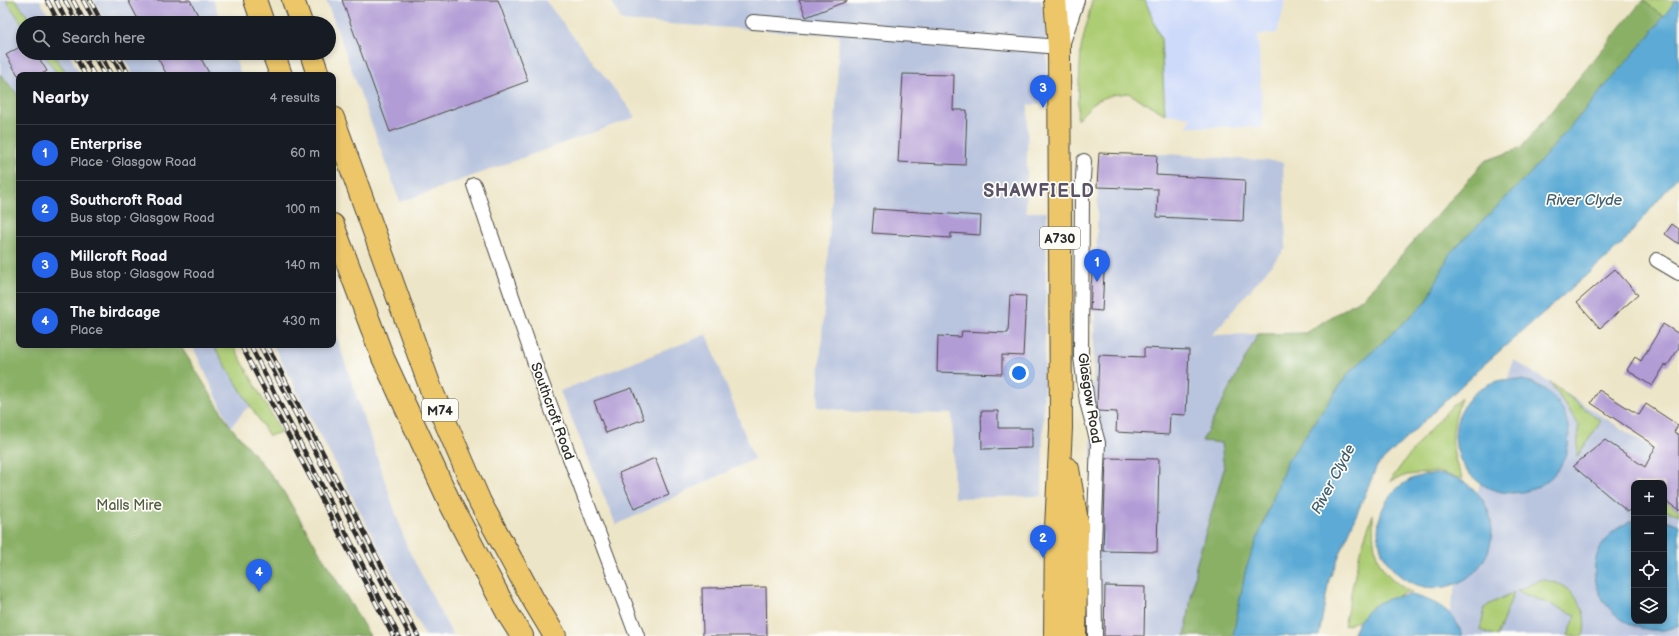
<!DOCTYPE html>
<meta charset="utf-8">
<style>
body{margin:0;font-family:"Balsamiq Sans",sans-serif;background:#20242c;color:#f1f3f6}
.controls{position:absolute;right:12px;bottom:12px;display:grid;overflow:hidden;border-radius:8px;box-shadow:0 2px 6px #0003}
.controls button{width:36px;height:36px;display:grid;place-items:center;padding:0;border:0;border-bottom:1px solid #363941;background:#171b24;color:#f1f3f6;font:20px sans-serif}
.you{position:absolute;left:1019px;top:373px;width:14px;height:14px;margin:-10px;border:3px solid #fff;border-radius:50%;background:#1a73e8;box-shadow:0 0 0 6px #1a73e833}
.badge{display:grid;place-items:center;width:26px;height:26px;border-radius:50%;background:#2563eb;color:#fff;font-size:13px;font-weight:700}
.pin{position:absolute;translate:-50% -33px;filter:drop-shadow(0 1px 2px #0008)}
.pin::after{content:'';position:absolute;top:21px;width:14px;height:12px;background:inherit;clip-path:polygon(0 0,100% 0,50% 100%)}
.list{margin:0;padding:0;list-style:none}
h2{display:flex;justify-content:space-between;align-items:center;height:52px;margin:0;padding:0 16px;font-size:17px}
h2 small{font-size:13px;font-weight:400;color:#9ea1a6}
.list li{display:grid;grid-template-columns:26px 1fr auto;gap:12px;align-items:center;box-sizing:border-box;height:56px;padding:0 16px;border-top:1px solid #363941}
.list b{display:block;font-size:15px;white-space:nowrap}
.list p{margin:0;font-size:13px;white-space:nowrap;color:#9ea1a6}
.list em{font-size:13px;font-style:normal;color:#9ea1a6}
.icon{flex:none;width:22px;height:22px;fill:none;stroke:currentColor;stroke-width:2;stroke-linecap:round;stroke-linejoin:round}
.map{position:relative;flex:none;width:1679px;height:636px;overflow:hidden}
.search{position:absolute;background:#171b24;box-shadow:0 2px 6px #0003;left:16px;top:16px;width:320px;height:44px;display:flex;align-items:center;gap:10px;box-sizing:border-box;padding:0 14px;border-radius:22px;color:#9ea1a6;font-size:15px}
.panel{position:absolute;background:#171b24;box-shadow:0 2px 6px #0003;left:16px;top:72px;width:320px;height:276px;border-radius:8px}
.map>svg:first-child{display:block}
</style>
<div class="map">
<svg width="1679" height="636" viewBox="0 0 1679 636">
<rect width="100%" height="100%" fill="#fdfcf7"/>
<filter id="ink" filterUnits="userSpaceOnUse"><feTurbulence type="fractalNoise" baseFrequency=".025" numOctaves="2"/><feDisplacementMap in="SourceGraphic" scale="8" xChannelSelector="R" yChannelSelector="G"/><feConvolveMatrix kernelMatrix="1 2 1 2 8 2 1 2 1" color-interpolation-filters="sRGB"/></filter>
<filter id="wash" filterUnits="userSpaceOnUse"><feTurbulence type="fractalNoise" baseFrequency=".012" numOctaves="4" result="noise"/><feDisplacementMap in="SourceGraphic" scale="16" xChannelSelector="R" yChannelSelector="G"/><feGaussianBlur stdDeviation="0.9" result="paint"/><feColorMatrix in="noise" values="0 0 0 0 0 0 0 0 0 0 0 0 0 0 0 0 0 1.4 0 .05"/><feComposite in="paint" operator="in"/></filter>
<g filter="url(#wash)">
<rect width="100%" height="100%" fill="#ede5c7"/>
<path fill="#cedafa" d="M1145,0H1286L1277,33L1258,35L1263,127H1187L1191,117L1165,114L1161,39Z"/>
<path fill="#b9c4de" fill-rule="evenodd" d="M0,0H40L53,23H23V53H69L80,75H19V96L0,74Z
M94,0H213L222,23H106Z
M326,0H545L636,117L400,202Z
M611,0H1041L1046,27L1048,103L1028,105L1026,212H1047L1042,496L954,498L952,414L855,412L817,407L833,179L839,35L622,21Z
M122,53H233L241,75H133Z
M1099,153L1167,154L1283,162L1286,248L1212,335L1258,334L1202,441L1221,443L1224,469L1196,566L1185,636H1099L1091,456Z
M333,326L407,547L453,636H425L273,345H333Z
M707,334L754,459L616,525L560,391Z
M192,345H228L259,401L245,410L231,427Z
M1514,360L1663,455L1679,431V636H1444L1497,410ZM1634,483H1664V621H1634Z"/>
<path fill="#adcd75" stroke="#6c7c50" d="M6,0H16L32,23H23V25Z
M1092,0H1145L1161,39L1165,114L1128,93L1112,95L1096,101L1077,120L1081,48Z
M1643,0H1676L1664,17Z
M43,53H52L68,75H58Z
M213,345H233L281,432L269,436Z
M1550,382L1601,421L1577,457L1579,425Z
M1461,398C1451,429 1448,449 1463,479L1437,472L1407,475L1390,481C1411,451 1434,423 1461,398Z
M1664,500L1679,510V515L1675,513L1664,511Z
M1373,514C1373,555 1375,571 1412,593H1404L1377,605L1361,620L1344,626L1360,551Z
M1540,580C1569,580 1591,607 1583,636H1568L1576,615L1517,591Z
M1514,592L1497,636L1480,630L1485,608L1488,605Z"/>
<path fill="#8ab066" stroke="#5a6e48" d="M1643,0L1664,17L1652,32L1527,177L1450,253L1427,301L1348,374L1287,462L1246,568L1233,636H1185L1196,566L1224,469L1221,443L1202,441L1258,334L1305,333L1364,297L1485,161L1521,148Z
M0,74L19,96V345H180L231,427L279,484L370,636H0Z"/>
<path fill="#5baad5" stroke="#436a80" d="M1676,0H1679V175L1622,244L1479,369L1377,466L1329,580L1319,636H1233L1246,568L1287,462L1348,374L1427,301L1450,253L1527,177L1652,32Z
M1455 436a57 57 0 1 1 114 0a57 57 0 1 1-114 0Z
M1378 531a57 57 0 1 1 114 0a57 57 0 1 1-114 0Z
M1664,519L1679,525V625C1674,627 1669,629 1665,630C1597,636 1563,547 1634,520V621H1664Z
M1411,595C1434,600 1456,611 1462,636H1352C1363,607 1381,597 1411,595Z"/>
<g id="blocks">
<path fill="#b29cd6" d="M128,0H190L202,23H140Z
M342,0H498L528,81L390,132Z
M799,0H847V1L806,17Z
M23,45V53H36L47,71L40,75H18L6,55Z
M155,53H198L210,75H167Z
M903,74L954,75L953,110H967L965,165L898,162Z
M1099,153L1157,155L1156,175L1245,180L1243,221L1157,217L1158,189L1097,187Z
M874,209L981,216L980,235L951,233V238L872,233Z
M1672,224L1679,229V244L1665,234Z
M1093,253L1105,254L1102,311L1090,310Z
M1615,269L1638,295L1600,328L1577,302Z
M1010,295L1026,296L1023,356L1002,355V374L937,372L938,336L961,337L962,331L1008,333Z
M1663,324L1679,334V348L1667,366L1665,365L1652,386L1627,370L1635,357L1641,361Z
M1144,348L1189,350L1186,415L1170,414L1169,435L1116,432L1117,412L1098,411L1097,405L1099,355L1144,357Z
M632,388L644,419L606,433L594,401Z
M1599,390L1639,415L1646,404L1678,425L1674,432L1679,435V510L1664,500V483H1634V506L1628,512L1573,466L1605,440L1645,467L1656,446L1591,403Z
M981,411H998V428H1032V448L982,449Z
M655,458L669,495L634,509L619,473Z
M1106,458L1159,459L1157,552L1103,551Z
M1105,586L1145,587L1144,636H1104Z
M766,587L767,636H703L702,588Z"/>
</g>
</g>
<g filter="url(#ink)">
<use href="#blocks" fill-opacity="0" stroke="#484742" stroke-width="1"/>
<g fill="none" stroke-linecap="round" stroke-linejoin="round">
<g stroke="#484742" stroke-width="16">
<path id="minor" d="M753,22L1059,47
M1084,161L1082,195L1081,357L1087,402L1098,443L1094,543L1095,636
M474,185L541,381L637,636
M1657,260L1679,273"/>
</g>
<g stroke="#484742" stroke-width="20">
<path id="tertiary" d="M1060,45L1075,0"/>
</g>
<g stroke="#484742" stroke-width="24">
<path id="primary" d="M1068,469L1077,521L1075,636
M1055,636L1056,528L1061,428L1059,47L1055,0"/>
</g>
<g stroke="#484742" stroke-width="24">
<path id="motorway" d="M255,0L263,23
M293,0L301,23
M273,53L281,75
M311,53L318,75
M333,118L431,389L480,502L534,601L555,636
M333,225L383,358L451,505L508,614L522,636"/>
</g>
<use href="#minor" stroke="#fff" stroke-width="14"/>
<use href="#tertiary" stroke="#fff" stroke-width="18"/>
<use href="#primary" stroke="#ecc669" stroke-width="22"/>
<use href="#motorway" stroke="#ecc669" stroke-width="22"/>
<g stroke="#2b2b2b" stroke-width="4.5">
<path id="rail" d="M47,0L59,23
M56,0L67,23
M65,0L77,23
M73,0L85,23
M83,0L95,23
M90,0L102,23
M74,53L85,75
M82,53L94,75
M93,53L104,75
M100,53L111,75
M110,53L122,75
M117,53L129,75
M241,345L393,636
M250,345L399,636
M260,345L410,636
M267,345L418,636"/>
</g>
<use href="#rail" stroke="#fdfcf7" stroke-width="3" stroke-dasharray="9" stroke-linecap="butt"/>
</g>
</g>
<g text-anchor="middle" stroke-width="3.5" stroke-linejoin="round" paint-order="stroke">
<g fill="#fdfcf7" stroke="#6a6a68" stroke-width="1">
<rect x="1040" y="227" width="40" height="22" rx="3"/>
<rect x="422" y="399" width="36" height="22" rx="3"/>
</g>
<g font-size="13" font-weight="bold" fill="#2b2b2b">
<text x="1060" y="243">A730</text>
<text x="440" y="415">M74</text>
</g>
<g font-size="14" fill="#2b2b2b" stroke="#fdfcf7">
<text transform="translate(1090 398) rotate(81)" y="5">Glasgow Road</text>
<text transform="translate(553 411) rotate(70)" y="5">Southcroft Road</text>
</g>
<g font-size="14" fill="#525c41" stroke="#fdfcf7">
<text x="129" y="510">Malls Mire</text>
</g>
<g font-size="15" font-style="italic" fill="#3e5e6f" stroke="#fdfcf7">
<text x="1584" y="205">River Clyde</text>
<text transform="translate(1333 479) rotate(-62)" y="5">River Clyde</text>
</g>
<g font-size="18" font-weight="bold" letter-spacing="1" fill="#5a5367" stroke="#fdfcf7">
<text x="1039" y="197">SHAWFIELD</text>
</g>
</g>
</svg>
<div class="controls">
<button>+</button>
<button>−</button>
<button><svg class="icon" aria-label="locate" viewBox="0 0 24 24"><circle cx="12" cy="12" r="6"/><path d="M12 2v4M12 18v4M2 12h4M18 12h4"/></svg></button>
<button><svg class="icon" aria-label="layers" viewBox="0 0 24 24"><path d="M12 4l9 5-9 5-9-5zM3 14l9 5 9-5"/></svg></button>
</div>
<div class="you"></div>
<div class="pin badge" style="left:1097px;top:282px">1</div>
<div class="pin badge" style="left:1043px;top:558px">2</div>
<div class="pin badge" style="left:1043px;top:108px">3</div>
<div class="pin badge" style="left:259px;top:592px">4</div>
<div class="search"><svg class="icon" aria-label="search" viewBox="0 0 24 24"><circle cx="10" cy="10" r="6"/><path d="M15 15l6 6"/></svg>Search here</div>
<section class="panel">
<h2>Nearby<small>4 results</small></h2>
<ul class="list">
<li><span class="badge">1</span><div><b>Enterprise</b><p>Place · Glasgow Road</p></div><em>60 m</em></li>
<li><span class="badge">2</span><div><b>Southcroft Road</b><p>Bus stop · Glasgow Road</p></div><em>100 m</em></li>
<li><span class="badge">3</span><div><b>Millcroft Road</b><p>Bus stop · Glasgow Road</p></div><em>140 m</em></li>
<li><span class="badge">4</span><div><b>The birdcage</b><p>Place</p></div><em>430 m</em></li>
</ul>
</section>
</div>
